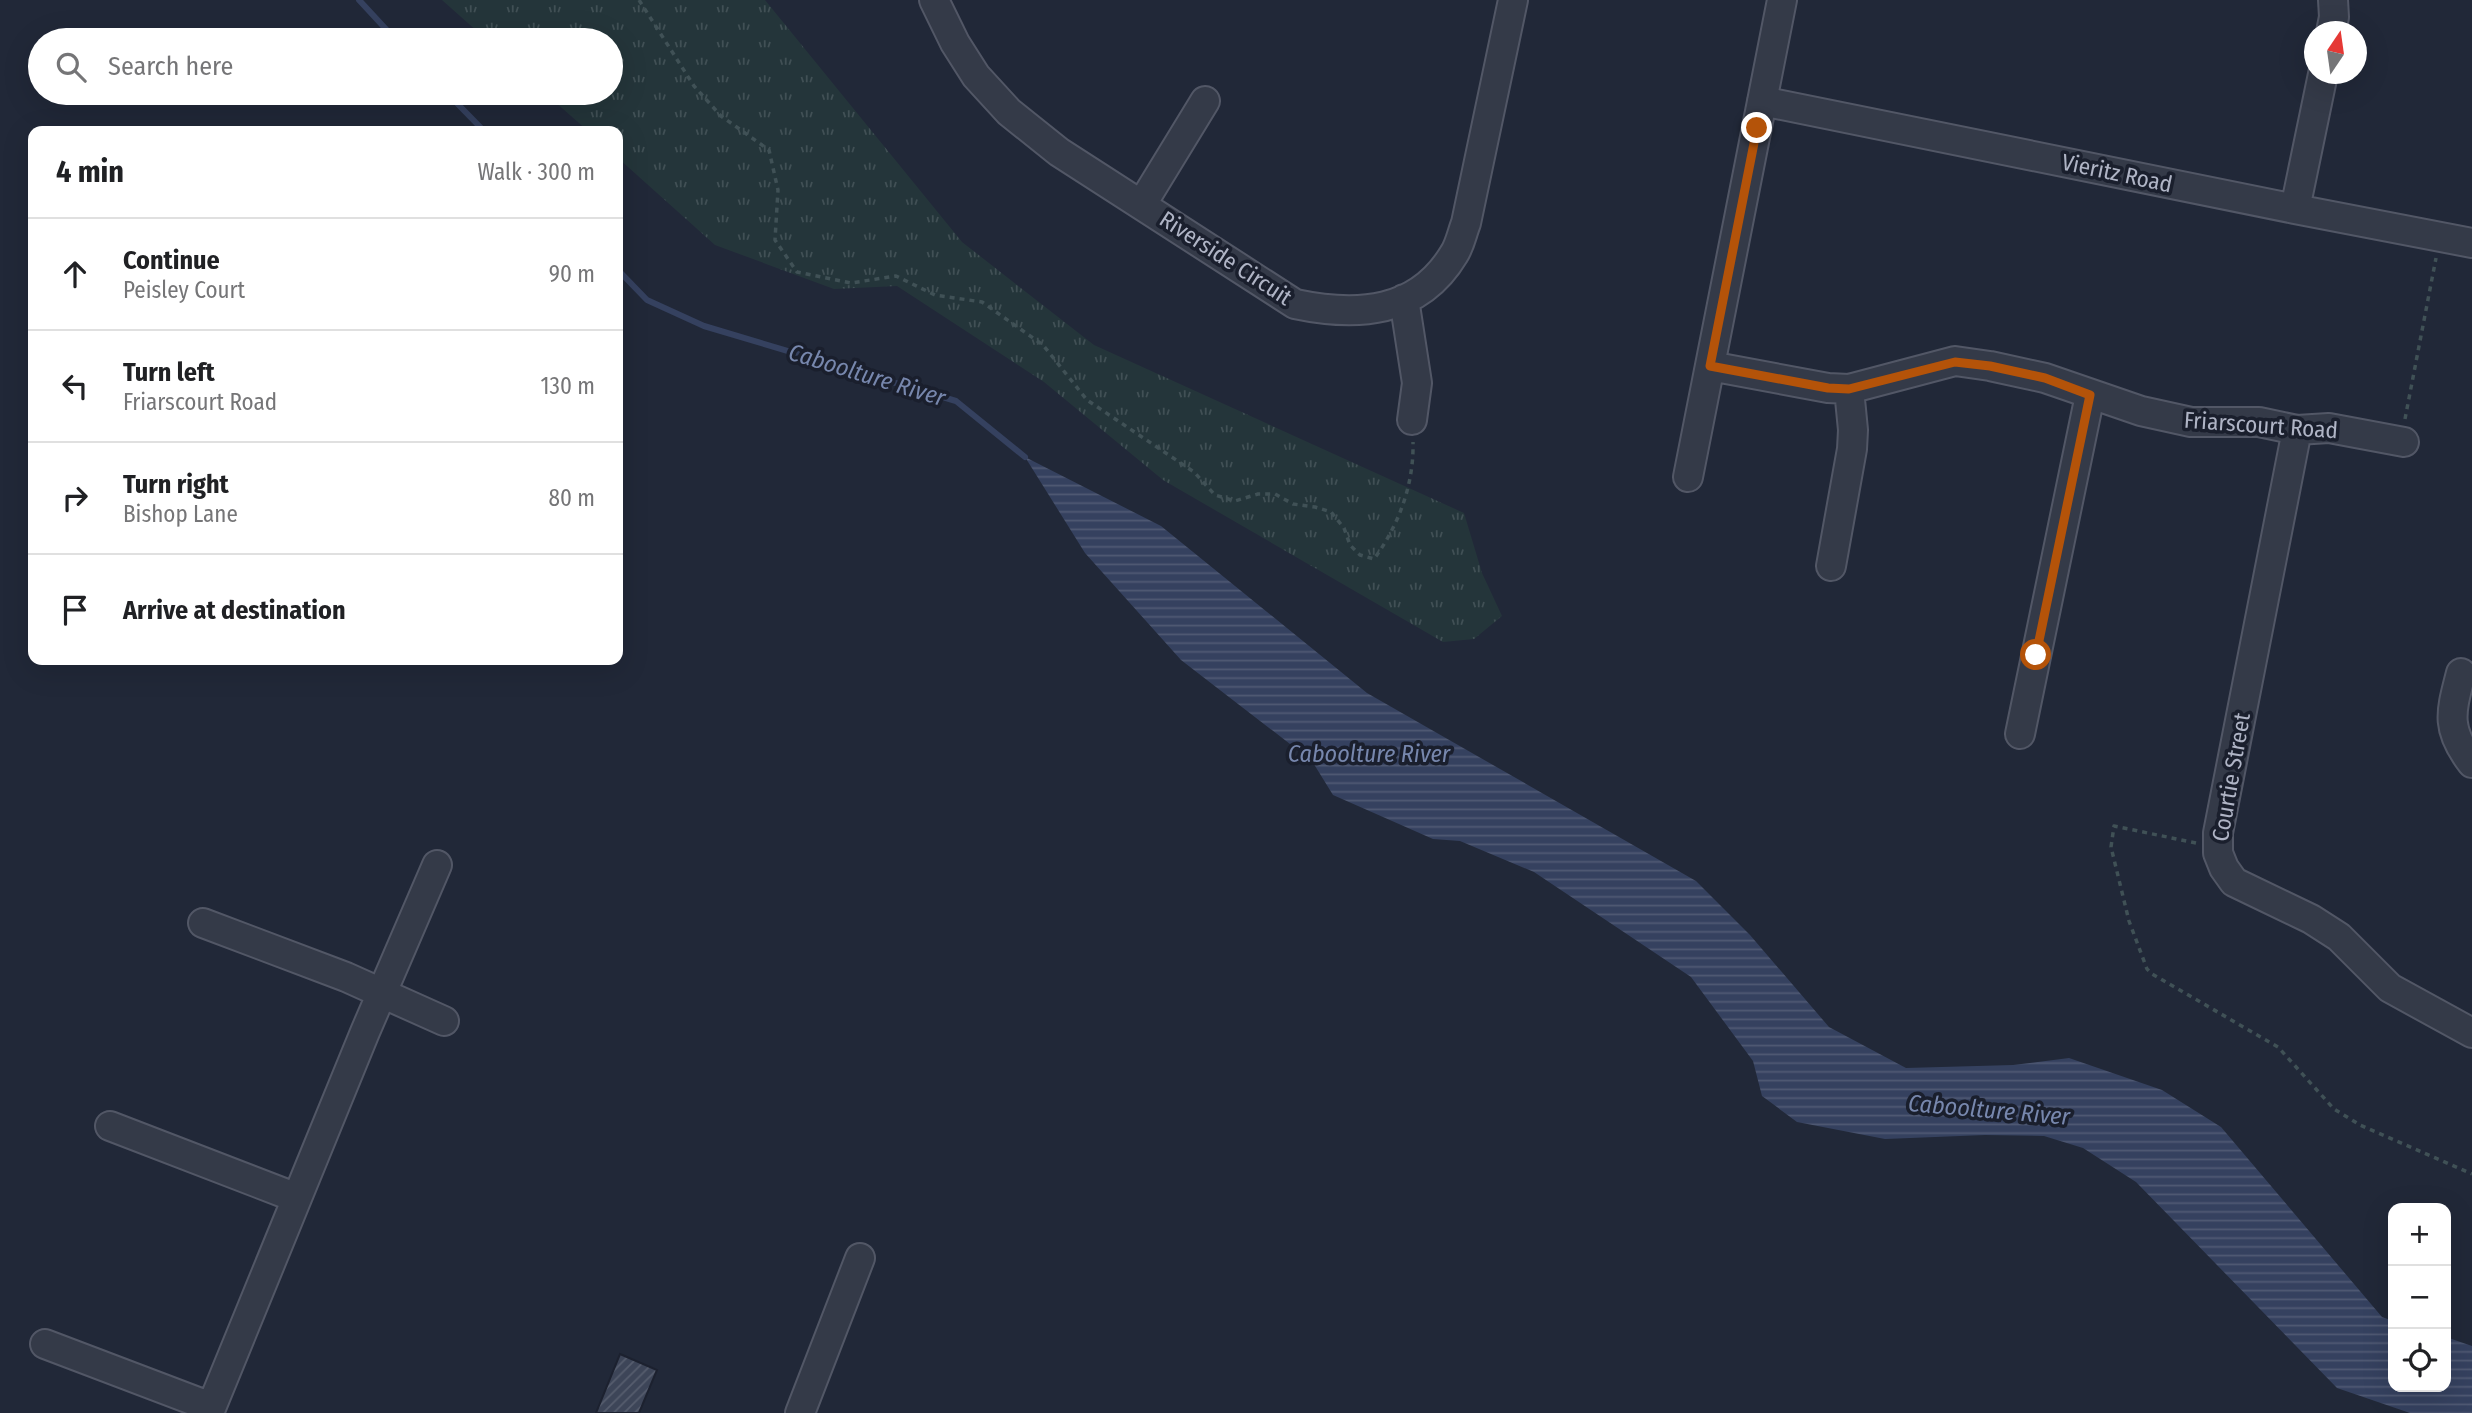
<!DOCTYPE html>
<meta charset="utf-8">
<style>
body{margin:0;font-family:"Fira Sans Condensed",sans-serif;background:#f2f2f2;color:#202124}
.controls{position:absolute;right:21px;bottom:21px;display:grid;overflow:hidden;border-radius:14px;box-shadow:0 7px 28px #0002}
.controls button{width:63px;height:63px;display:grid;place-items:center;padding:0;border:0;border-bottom:2px solid #e0e0e0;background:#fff;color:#202124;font:35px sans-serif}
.compass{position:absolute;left:2304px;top:21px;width:63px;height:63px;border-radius:50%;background:#fff;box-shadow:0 7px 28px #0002;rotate:13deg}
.stop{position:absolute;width:21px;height:21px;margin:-16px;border:5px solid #b45309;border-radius:50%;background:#fff}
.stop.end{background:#b45309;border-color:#fff;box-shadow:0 2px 7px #0008}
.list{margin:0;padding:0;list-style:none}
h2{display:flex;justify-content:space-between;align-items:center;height:91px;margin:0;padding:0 28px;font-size:30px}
h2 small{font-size:23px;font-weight:400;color:#757577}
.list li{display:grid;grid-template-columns:46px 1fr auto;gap:21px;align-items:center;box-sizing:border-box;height:112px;padding:0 28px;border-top:2px solid #e0e0e0}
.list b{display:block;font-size:26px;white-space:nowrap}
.list p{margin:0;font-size:23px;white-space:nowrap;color:#757577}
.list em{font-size:23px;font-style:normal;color:#757577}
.icon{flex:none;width:38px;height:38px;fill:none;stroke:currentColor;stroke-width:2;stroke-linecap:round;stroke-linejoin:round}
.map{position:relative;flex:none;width:2472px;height:1413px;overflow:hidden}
.search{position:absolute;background:#fff;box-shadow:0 7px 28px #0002;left:28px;top:28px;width:595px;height:77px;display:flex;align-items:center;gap:18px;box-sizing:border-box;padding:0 24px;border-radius:38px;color:#757577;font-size:26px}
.panel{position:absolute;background:#fff;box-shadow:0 7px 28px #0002;left:28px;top:126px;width:595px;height:539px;border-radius:14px}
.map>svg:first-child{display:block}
</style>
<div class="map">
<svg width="2472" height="1413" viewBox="0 0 2472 1413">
<defs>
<pattern id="park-tufts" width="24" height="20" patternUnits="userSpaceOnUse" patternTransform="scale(1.75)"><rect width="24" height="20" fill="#24353a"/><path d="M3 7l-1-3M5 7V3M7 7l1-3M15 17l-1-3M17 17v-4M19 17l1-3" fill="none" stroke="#415055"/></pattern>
<pattern id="water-rules" width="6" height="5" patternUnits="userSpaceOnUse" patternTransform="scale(1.75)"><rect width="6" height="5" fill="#35415f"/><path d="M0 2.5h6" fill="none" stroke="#505a74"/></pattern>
<pattern id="building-hatch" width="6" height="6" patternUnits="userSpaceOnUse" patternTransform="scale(1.75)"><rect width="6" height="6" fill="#3d4558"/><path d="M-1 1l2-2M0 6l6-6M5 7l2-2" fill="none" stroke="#565d6e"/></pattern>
</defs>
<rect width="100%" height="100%" fill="#212838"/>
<path fill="url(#park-tufts)" d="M442,0H765L962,242L1094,345L1464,513L1482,573L1502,616L1474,639L1443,642L1163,480L1044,382L897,286L834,289L715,245L618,158V131H588L545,93H611V40H487Z"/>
<path fill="url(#water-rules)" d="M1025,457L1161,526L1367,693L1696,881L1750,935L1829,1027L1906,1068L2013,1065L2069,1058L2162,1090L2221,1127L2382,1317L2393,1321V1387H2446V1337L2472,1346V1413H2410L2337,1388L2136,1182L2083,1148L2044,1136L1985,1135L1885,1139L1797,1122L1762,1096L1753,1061L1691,977L1534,872L1460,841L1433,839L1333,795L1312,761L1181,660L1085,553Z"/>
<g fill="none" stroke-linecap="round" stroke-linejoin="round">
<path stroke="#35415f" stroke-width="6" d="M359,0L396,40
M447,93L484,131
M618,270L647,300L704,326L956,401L1025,457"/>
</g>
<path fill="url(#building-hatch)" stroke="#1c212f" stroke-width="2" d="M620,1354L657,1370L639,1413H596Z"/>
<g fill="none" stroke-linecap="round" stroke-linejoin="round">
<g stroke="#525766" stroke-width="32">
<path id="minor" d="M934,0L955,43L976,76L1009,112L1059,152L1295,304C1357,317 1418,314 1454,254C1460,245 1462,233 1466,223L1513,0
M2331,32L2334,17L2333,0
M1762,101L2295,209L2472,243
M1142,204L1205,101
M2295,209L2323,74
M1404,299L1417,383L1412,420
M1710,366L1828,388L1849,389L1955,361L1990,366L2045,378L2141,411L2191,422H2259L2297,430L2329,428L2404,442
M2297,430L2218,833V853L2224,868L2234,882L2311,919L2339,937L2390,988L2472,1033
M1688,477L1782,0
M1831,566L1852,449L1853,430L1849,389
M2461,673C2451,712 2445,728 2472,763
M2020,734L2090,395
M203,923L346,977L444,1021
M110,1126L297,1198
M45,1344L211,1407
M209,1413L365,1032L437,865
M800,1413L860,1258"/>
</g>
<path stroke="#405156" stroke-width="3.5" stroke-dasharray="5 5" stroke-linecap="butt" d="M639,0L694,86L721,116L769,150L778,190L775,240L797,272L851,283L896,276L935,295L982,302L1043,345L1087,400L1194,472L1215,495L1235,501L1258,494H1275L1293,504L1315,507L1331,512L1344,528L1350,545L1360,555L1374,559C1399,525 1414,484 1413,442
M2405,419L2436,258
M2196,843L2114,826L2111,847L2129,921L2147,969L2152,974L2278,1047L2334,1109L2360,1125L2472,1174"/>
<use href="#minor" stroke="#343a48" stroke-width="28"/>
</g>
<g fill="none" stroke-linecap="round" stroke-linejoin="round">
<path stroke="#b45309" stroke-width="9" d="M1757,128L1710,366L1828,388L1849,389L1955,362L1990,366L2045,378L2090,395L2036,655"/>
</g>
<g text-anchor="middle" stroke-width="7" stroke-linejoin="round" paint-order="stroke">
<g font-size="23" fill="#afb4c5" stroke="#1a1f2d">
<text transform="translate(2117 173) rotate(12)" y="8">Vieritz Road</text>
<text transform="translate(1226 258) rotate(33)" y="8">Riverside Circuit</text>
<text transform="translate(2261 425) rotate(4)" y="8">Friarscourt Road</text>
<text transform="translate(2231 777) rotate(-80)" y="8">Courtie Street</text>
</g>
<g font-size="24" font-style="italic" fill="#7787ad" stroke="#1a1f2d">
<text transform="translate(867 375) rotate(17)" y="8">Caboolture River</text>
<text x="1369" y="762">Caboolture River</text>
<text transform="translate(1989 1110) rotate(5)" y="8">Caboolture River</text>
</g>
</g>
</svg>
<div class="controls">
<button>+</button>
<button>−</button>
<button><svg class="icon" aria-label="locate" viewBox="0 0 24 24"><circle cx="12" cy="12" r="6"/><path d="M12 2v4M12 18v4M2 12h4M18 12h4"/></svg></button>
</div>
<svg class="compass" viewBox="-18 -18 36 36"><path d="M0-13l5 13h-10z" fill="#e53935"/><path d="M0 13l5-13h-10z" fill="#757577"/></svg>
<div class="stop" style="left:2036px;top:655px"></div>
<div class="stop end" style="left:1757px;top:128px"></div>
<div class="search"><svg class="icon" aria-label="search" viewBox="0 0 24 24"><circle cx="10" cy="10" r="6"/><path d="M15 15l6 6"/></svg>Search here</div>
<section class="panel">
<h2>4 min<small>Walk · 300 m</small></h2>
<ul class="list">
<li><svg class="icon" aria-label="ahead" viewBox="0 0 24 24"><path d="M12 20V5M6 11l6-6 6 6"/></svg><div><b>Continue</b><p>Peisley Court</p></div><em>90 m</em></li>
<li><svg class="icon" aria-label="left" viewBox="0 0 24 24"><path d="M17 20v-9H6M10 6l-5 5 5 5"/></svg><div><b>Turn left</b><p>Friarscourt Road</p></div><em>130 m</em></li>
<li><svg class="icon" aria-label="right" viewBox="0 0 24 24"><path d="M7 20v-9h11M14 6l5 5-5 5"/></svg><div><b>Turn right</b><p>Bishop Lane</p></div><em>80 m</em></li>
<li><svg class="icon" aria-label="arrive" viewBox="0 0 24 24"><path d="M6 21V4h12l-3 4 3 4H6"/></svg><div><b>Arrive at destination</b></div></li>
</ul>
</section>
</div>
